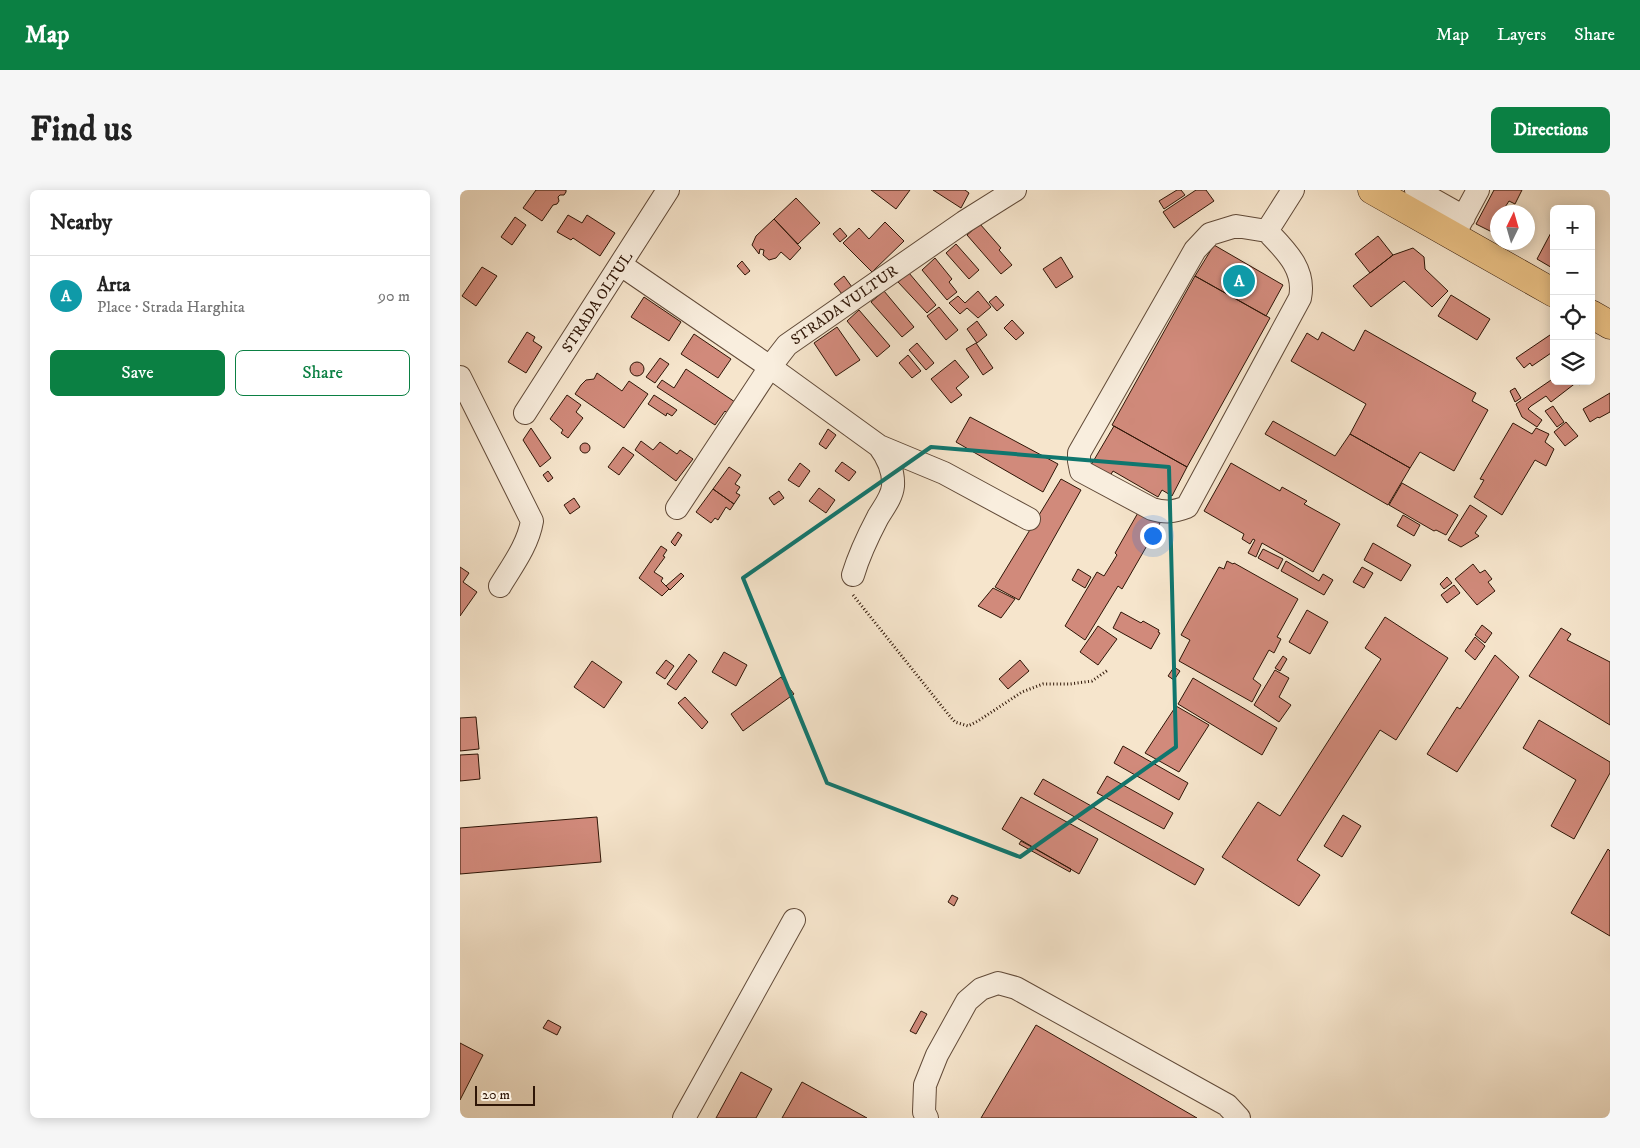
<!DOCTYPE html>
<meta charset="utf-8">
<style>
body{margin:0;font-family:"IM FELL DW Pica",serif;background:#f6f6f6;color:#222}
.controls{position:absolute;right:15px;top:15px;display:grid;overflow:hidden;border-radius:8px;box-shadow:0 2px 12px #0003}
.controls button{width:45px;height:45px;display:grid;place-items:center;padding:0;border:0;border-bottom:1px solid #e0e0e0;background:#fff;color:#222;font:25px sans-serif}
.compass{position:absolute;left:1030px;top:15px;width:45px;height:45px;border-radius:50%;background:#fff;box-shadow:0 2px 12px #0003;rotate:5deg}
.scale{position:absolute;left:15px;bottom:12px;width:60px;box-sizing:border-box;padding-left:5px;border:2px solid #2f1607;border-top:0;font-size:14px;line-height:18px;white-space:nowrap;color:#2f1607;-webkit-text-stroke:4px #f9eede;paint-order:stroke}
.you{position:absolute;left:692px;top:345px;width:18px;height:18px;margin:-12px;border:4px solid #fff;border-radius:50%;background:#1a73e8;box-shadow:0 0 0 8px #1a73e833}
.badge{display:grid;place-items:center;width:32px;height:32px;border-radius:50%;background:#0b8043;color:#fff;font-size:16px;font-weight:700}
.pin{position:absolute;translate:-50% -50%;border:2px solid #fff;box-shadow:0 1px 5px #0006}
.list{margin:0;padding:0;list-style:none}
h2{display:flex;justify-content:space-between;align-items:center;height:65px;margin:0;padding:0 20px;font-size:21px}
h2 small{font-size:16px;font-weight:400;color:#767676}
.list li{display:grid;grid-template-columns:32px 1fr auto;gap:15px;align-items:center;box-sizing:border-box;height:80px;padding:0 20px;border-top:1px solid #e0e0e0}
.list b{display:block;font-size:19px;white-space:nowrap}
.list p{margin:0;font-size:16px;white-space:nowrap;color:#767676}
.list em{font-size:16px;font-style:normal;color:#767676}
.actions{display:flex;gap:10px;padding:15px 20px}
.actions a{flex:1;padding:11px 0;border:1px solid #0b8043;border-radius:8px;text-align:center;font-size:18px;color:#0b8043}
.actions .main{background:#0b8043;color:#fff}
.icon{flex:none;width:28px;height:28px;fill:none;stroke:currentColor;stroke-width:2;stroke-linecap:round;stroke-linejoin:round}
.map{position:relative;flex:none;width:1150px;height:928px;overflow:hidden;border-radius:8px}
header{display:flex;align-items:center;gap:30px;box-sizing:border-box;height:70px;padding:0 25px;background:#0b8043;color:#fff}
header strong{font-size:24px}
nav{display:flex;gap:28px;margin-inline-start:auto;font-size:18px}
.intro{display:flex;align-items:center;justify-content:space-between;box-sizing:border-box;height:120px;padding:0 30px}
h1{margin:0;font-size:35px}
.button{padding:12px 22px;border-radius:8px;background:#0b8043;color:#fff;font-size:18px;font-weight:700}
main{display:flex;gap:30px;padding:0 30px}
aside{flex:1;background:#fff;border-radius:8px;box-shadow:0 2px 12px #0003}
.map>svg:first-child{display:block}
</style>
<header>
<strong>Map</strong>
<nav><a>Map</a><a>Layers</a><a>Share</a></nav>
</header>
<div class="intro"><h1>Find us</h1><a class="button">Directions</a></div>
<main>
<aside>
<h2>Nearby<small></small></h2>
<ul class="list">
<li><span class="badge" style="background:#0f9aa8">A</span><div><b>Arta</b><p>Place · Strada Harghita</p></div><em>90 m</em></li>
</ul>
<div class="actions"><a class="main">Save</a><a>Share</a></div>
</aside>
<div class="map">
<svg width="1150" height="928" viewBox="0 0 1150 928">
<rect width="100%" height="100%" fill="#f6e5cc"/>
<filter id="stains"><feTurbulence type="fractalNoise" baseFrequency=".004" numOctaves="4"/><feColorMatrix values="0 0 0 0 .2 0 0 0 0 .09 0 0 0 0 .02 0 0 0 .5 -.17"/></filter>
<radialGradient id="worn" r=".72"><stop offset=".6" stop-color="#630" stop-opacity="0"/><stop offset="1" stop-color="#630" stop-opacity=".3"/></radialGradient>
<path fill="#d18a7b" stroke="#2f1607" d="M76,0H106V2L104,5H100L98,7L99,11L97,14L93,15L82,31L63,18Z
M411,0H450L436,19Z
M473,0H505L509,3L501,18Z
M717,0H721L725,5L704,19L699,11Z
M736,0H746L754,11L714,38L703,22Z
M1034,0H1062L1055,14L1049,11L1042,22H1038V31L1032,42L1016,34Z
M336,8L360,33L338,54L314,29Z
M108,25L122,33L127,25L155,43L140,66L113,48L111,50L97,42Z
M55,27L66,35L52,55L41,47Z
M314,29L341,58L330,70L321,62L316,68L309,70L303,65L304,60L300,59L299,64L292,55L296,46Z
M425,32L444,51L412,82L383,53L399,38L409,49Z
M520,34L541,58L539,60L552,75L541,84L507,45Z
M1094,37V79L1077,69Z
M380,38L387,46L380,52L373,44Z
M918,46L933,65L910,83L895,64Z
M496,54L519,80L509,89L486,63Z
M754,55L823,95L806,126L735,86Z
M953,58L964,67L965,79L988,101L972,117L944,91L911,117L893,96L933,65Z
M601,67L613,87L596,98L583,79Z
M475,68L492,89L489,92L497,102L487,110L462,80Z
M282,71L290,81L285,85L277,76Z
M22,77L37,86L16,116L2,106Z
M449,83L476,115L467,123L438,92Z
M384,86L392,97L382,104L374,94Z
M735,86L810,128L727,277L652,235Z
M424,101L454,137L442,147L411,112Z
M518,101L531,117L518,128L507,118L500,124L489,113L498,106L505,113Z
M991,105L1030,129L1017,150L978,126Z
M536,106L544,115L537,121L529,112Z
M184,107L221,132L209,151L171,127Z
M479,117L498,140L486,150L467,126Z
M399,120L430,156L417,167L387,131Z
M552,130L564,143L556,150L544,138Z
M517,131L527,145L517,153L507,139Z
M377,137L400,170L376,186L354,153Z
M905,140L1016,203L1012,211L1028,220L994,281L960,262L950,278L890,244L906,214L831,171L847,143L858,150L862,142L894,161Z
M67,142L75,147L73,151L82,157L66,183L48,172Z
M234,144L271,169L258,188L221,164Z
M1090,145L1094,150V161L1072,176L1070,173L1064,178L1056,168Z
M457,153L474,173L466,180L449,160Z
M516,153L533,178L523,185L506,159Z
M448,165L461,181L452,188L439,173Z
M200,168L209,174L195,193L186,187Z
M495,170L509,187L496,198L502,205L491,213L471,189Z
M170 179a7 7 0 1 1 14 0a7 7 0 1 1-14 0Z
M226,179L275,212L268,224L265,221L255,235L197,197L202,190L214,198Z
M137,183L162,201L169,191L188,204L164,238L115,204L121,195L126,190L134,189Z
M1094,188V191H1124L1119,195L1117,192L1091,212L1086,206L1071,216L1068,219L1082,230L1077,237L1062,227L1056,214Z
M1055,198L1061,208L1055,212L1050,201Z
M1150,203V222L1139,228L1138,227L1130,232L1123,219Z
M107,205L121,215L116,222L123,228L108,248L101,243L103,240L90,229Z
M194,205L217,220L212,226L207,223L206,226L188,214Z
M1093,216L1104,232L1097,237L1085,221Z
M510,227L598,274L583,302L496,252Z
M813,231L875,266L890,244L950,278L928,315L805,244Z
M1106,232L1118,246L1105,256L1094,242Z
M1053,233L1072,244L1076,238L1089,244L1085,252L1094,259L1086,276L1075,270L1042,325L1014,307L1024,290L1020,289Z
M654,236L727,277L712,306L702,300L698,307L653,281L650,286L631,275Z
M71,238L91,268L80,277L63,250Z
M368,239L376,245L366,259L359,254Z
M181,251L193,260L200,252L217,264L220,260L233,269L216,291L175,260Z
M120 258a5 5 0 1 1 10 0a5 5 0 1 1-10 0Z
M163,257L174,265L159,285L148,277Z
M382,272L396,282L389,291L375,281Z
M340,273L350,281L339,297L328,290Z
M771,273L820,301L822,297L847,311L844,314L880,334L853,382L802,353L796,367L788,363L795,350L793,349L790,354L782,349L784,344L744,321Z
M269,277L281,285L275,294L280,297L276,303L280,305L274,314L253,299Z
M88,281L93,288L88,292L83,285Z
M601,289L621,300L559,410L535,397Z
M942,293L998,325L986,345L976,340L974,341L929,315Z
M359,298L375,310L366,323L349,311Z
M253,299L274,314L270,320L266,317L258,330L255,328L251,333L236,322Z
M319,301L324,308L314,315L309,308Z
M114,308L120,317L110,324L104,315Z
M1010,315L1027,326L1015,343L1019,346L1001,357L988,350Z
M679,321L700,333L662,399L658,396L625,450L605,436L637,382L644,386L657,365L655,363Z
M943,325L960,335L954,346L937,336Z
M218,342L222,345L215,356L211,352Z
M913,353L951,375L941,391L904,370Z
M201,356L207,360L203,366L205,367L194,382L203,388L201,391L209,399L202,406L179,388Z
M803,359L823,369L818,379L798,368Z
M767,371L773,374L774,373L838,409L817,447L821,449L814,463L809,460L793,489L801,495L792,512L719,471L730,450L721,445L759,377L764,379Z
M826,371L859,391L863,384L873,390L864,405L821,381Z
M1013,374L1020,383L1025,380L1032,389L1028,392L1035,401L1017,415L995,389Z
M0,377L9,383L3,392L17,402L0,426Z
M902,377L913,383L904,398L893,392Z
M618,379L631,387L625,398L612,390Z
M221,383L224,386L210,400L206,396Z
M987,387L992,393L984,399L980,394Z
M994,395L1000,403L987,413L981,405Z
M533,398L555,409L541,428L518,416Z
M847,420L868,432L850,464L829,452Z
M661,422L681,433L683,431L699,440L698,442L700,443L691,459L653,438Z
M925,427L988,468L936,550L920,540L837,670L860,685L839,716L762,667L798,612L820,626L921,469L905,458Z
M1022,435L1032,443L1025,453L1015,445Z
M638,436L657,449L638,475L620,462Z
M1101,438L1111,444L1107,450L1150,472V535L1069,486Z
M1015,447L1025,456L1015,470L1005,461Z
M264,462L287,475L276,496L252,482Z
M229,464L237,471L216,500L207,494Z
M1035,465L1059,487L997,582L967,564L997,517L1000,519Z
M823,466L827,469L820,481L815,478Z
M206,470L214,476L205,489L196,483Z
M560,470L569,481L548,499L539,489Z
M132,471L162,492L144,518L114,497Z
M714,477L720,481L714,490L708,486Z
M815,480L829,488L819,507L831,515L819,532L794,515Z
M321,487L334,504L283,541L271,524Z
M733,488L817,538L802,565L718,514Z
M225,507L248,532L242,539L218,513Z
M716,516L749,535L719,582L685,563Z
M16,527L19,559L0,561V528Z
M1079,530L1150,572V583L1114,649L1091,636L1116,590L1063,558Z
M663,556L728,593L719,610L654,573Z
M18,564L20,589L0,591V565Z
M647,586L713,623L704,639L637,603Z
M583,589L744,679L735,695L574,604Z
M561,607L638,649L619,684L542,639Z
M883,625L901,636L882,667L864,656Z
M137,627L141,672L0,684V638Z
M561,651L611,679L610,682L559,654Z
M1148,659L1150,661V746L1111,723Z
M492,705L498,708L494,716L488,712Z
M461,821L467,824L456,844L450,841Z
M88,830L101,837L97,845L83,838Z
M576,835L737,928H521Z
M0,853L23,865L0,910Z
M281,882L312,899L296,928H256Z
M342,892L407,928H322Z"/>
<g fill="none" stroke-linecap="round" stroke-linejoin="round">
<g stroke="#614a38" stroke-width="24">
<path id="minor" d="M956,0L1004,27
M997,39L1018,0
M807,41L776,36L750,44L735,60L619,263V271L621,281L692,319C706,323 713,322 727,317L840,108C846,79 825,60 807,41L833,0
M161,75L310,177L419,256C428,268 434,280 433,296C432,307 424,317 418,327C408,346 399,365 393,385
M0,187L72,331C68,355 52,376 40,396
M65,223L208,0
M419,256L484,283L569,329
M217,318L310,177L327,155L504,32L555,0
M224,928L334,730
M467,928L464,922L465,895L477,865L507,811L521,799L538,793L556,798L767,915L779,928"/>
</g>
<g stroke="#2f1607" stroke-width="29">
<path id="major" d="M912,0L1094,103
M1131,124L1150,135"/>
</g>
<path stroke="#2f1607" stroke-width="3" stroke-dasharray="1 2.5" stroke-linecap="butt" d="M393,405L488,524L495,532L508,536L518,531L562,502L583,494H610L632,491L648,480"/>
<use href="#minor" stroke="#f9eede" stroke-width="22"/>
<use href="#major" stroke="#ebc286" stroke-width="28"/>
</g>
<path fill="none" stroke="#0f766e" stroke-width="4" stroke-linejoin="round" d="M471,257L709,277L716,557L560,667L367,593L283,388Z"/>
<g text-anchor="middle" stroke-width="4" stroke-linejoin="round" paint-order="stroke">
<g font-size="15" fill="#2f1607" stroke="#f9eede">
<text transform="translate(137 112) rotate(-57)" y="5">STRADA OLTUL</text>
<text transform="translate(384 115) rotate(-35)" y="5">STRADA VULTUR</text>
</g>
</g>
<rect width="100%" height="100%" filter="url(#stains)"/>
<rect width="100%" height="100%" fill="url(#worn)"/>
</svg>
<div class="controls">
<button>+</button>
<button>−</button>
<button><svg class="icon" aria-label="locate" viewBox="0 0 24 24"><circle cx="12" cy="12" r="6"/><path d="M12 2v4M12 18v4M2 12h4M18 12h4"/></svg></button>
<button><svg class="icon" aria-label="layers" viewBox="0 0 24 24"><path d="M12 4l9 5-9 5-9-5zM3 14l9 5 9-5"/></svg></button>
</div>
<svg class="compass" viewBox="-18 -18 36 36"><path d="M0-13l5 13h-10z" fill="#e53935"/><path d="M0 13l5-13h-10z" fill="#767676"/></svg>
<div class="scale">20 m</div>
<div class="you"></div>
<div class="pin badge" style="left:779px;top:91px;background:#0f9aa8">A</div>
</div>
</main>
